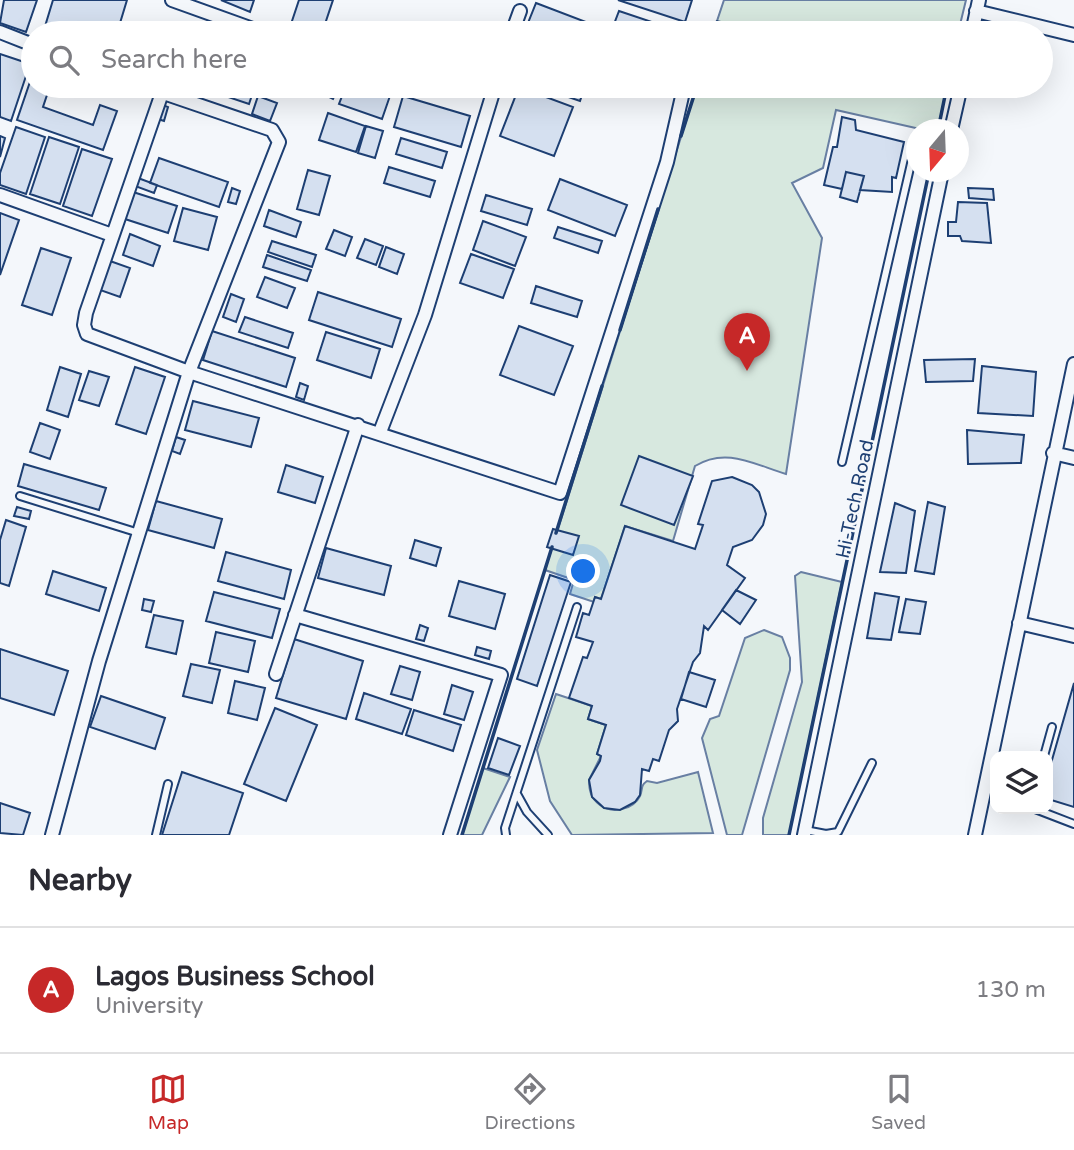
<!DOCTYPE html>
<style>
body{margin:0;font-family:"Varela Round",sans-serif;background:#f7f7f7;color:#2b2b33}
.controls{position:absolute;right:21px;bottom:21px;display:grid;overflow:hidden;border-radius:14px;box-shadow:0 7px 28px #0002}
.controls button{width:63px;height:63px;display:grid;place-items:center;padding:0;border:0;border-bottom:2px solid #e1e1e2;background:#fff;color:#2b2b33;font:35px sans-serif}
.compass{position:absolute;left:906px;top:119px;width:63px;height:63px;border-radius:50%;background:#fff;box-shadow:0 7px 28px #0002;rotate:199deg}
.you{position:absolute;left:584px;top:572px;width:24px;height:24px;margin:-18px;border:5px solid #fff;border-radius:50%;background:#1a73e8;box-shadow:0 0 0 10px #1a73e833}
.badge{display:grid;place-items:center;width:46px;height:46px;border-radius:50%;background:#c62828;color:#fff;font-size:23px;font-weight:700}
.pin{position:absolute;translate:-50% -58px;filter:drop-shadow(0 2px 4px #0008)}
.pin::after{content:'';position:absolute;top:37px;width:24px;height:21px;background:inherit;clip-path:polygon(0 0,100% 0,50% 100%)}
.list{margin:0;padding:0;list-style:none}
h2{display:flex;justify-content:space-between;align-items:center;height:91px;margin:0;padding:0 28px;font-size:30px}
h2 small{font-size:23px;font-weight:400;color:#7c7c81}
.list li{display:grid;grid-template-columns:46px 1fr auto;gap:21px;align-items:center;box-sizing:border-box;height:126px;padding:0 28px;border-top:2px solid #e1e1e2}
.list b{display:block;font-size:26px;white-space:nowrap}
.list p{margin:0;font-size:23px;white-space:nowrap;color:#7c7c81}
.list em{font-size:23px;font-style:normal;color:#7c7c81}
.icon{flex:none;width:38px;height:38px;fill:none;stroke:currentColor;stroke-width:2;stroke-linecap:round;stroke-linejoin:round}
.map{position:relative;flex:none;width:1074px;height:835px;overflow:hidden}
.search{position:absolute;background:#fff;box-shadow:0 7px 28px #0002;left:21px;right:21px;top:21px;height:77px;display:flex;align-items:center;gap:18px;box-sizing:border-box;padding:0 24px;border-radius:38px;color:#7c7c81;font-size:26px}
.sheet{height:217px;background:#fff}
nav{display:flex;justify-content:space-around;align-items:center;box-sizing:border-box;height:98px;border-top:2px solid #e1e1e2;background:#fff;font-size:19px;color:#7c7c81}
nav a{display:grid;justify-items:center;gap:4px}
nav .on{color:#c62828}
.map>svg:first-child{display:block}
</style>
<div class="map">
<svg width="1074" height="835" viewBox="0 0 1074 835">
<rect width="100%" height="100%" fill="#f4f7fb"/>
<path fill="#d7e8df" stroke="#687fa3" stroke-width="2" d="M724,0H966L958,33H713Z
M697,86H947L938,129H920L836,110L823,168L792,183L822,238L786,474C753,464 726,447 695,466L673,541L625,526L601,599L595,597L594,602L570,594L574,580L545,570Z
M801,572L842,582L789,835H763V818L802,682L795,576Z
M764,630L782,637L790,658V670L742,835H727L702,738L710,719L719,716L745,638Z
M556,694L592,706L588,719L606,725L597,754L601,756L589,780C589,791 591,798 600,805C612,814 633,810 640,796C643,789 640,786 647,781L657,783L698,772L713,833L572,835L550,801L537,750Z
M483,768L510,777L482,835H462Z"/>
<path fill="#d5e0f0" stroke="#1d3f73" stroke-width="2" d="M4,0H37L26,32L0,23Z
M53,0H127L117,33H43Z
M221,0H254L250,12Z
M299,0H333L322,33H308L290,27Z
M618,0H692L685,22Z
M536,3L607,30L606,33H524Z
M619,11L661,25L658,33L611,32Z
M203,25L227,33H201Z
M0,54L30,64L11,121L0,117Z
M33,73V86H50L43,107L93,125L100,105L117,111L103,150L17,120Z
M195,86H216L214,92Z
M222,86H255L249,104L219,94Z
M307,86H339L333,99Z
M346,86H379L392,90L382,119L339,104Z
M536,86H585L580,101Z
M637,86H657L655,92Z
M519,87L573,107L554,156L500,136Z
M258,96L277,103L270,121L252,114Z
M403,96L470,116L461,147L394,127Z
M160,104L168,107L164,121L155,118Z
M328,113L365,126L356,152L319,140Z
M842,117L855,120L856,130L904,142L896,178L892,177V192L860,190L864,176L846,172L842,189L824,185L833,147H837Z
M366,126L383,131L375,158L358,153Z
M16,127L45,137L26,194L0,185V173Z
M0,136L5,138L0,157Z
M49,137L79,147L60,204L30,194Z
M401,138L447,152L442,168L396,154Z
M82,149L112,159L92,216L63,206Z
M159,158L228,182L219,207L150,183Z
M389,167L435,181L430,197L384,183Z
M308,170L330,176L319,215L297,209Z
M846,172L864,176L857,202L840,197Z
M138,178L157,185L154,193L135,186Z
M560,179L627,205L615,236L548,210Z
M232,188L240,191L236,204L228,202Z
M968,188L993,189L994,200L969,198Z
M133,192L177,206L168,233L125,219Z
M486,195L532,209L527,225L481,211Z
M958,202L987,203L991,243L962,241L960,236H948V222H956Z
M183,208L217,217L208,250L174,241Z
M269,210L301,222L296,237L264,226Z
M0,213L19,220L0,275Z
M483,221L526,237L515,266L473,250Z
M558,227L602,241L598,253L554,238Z
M334,230L352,237L345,256L326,249Z
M130,234L160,246L153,266L123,255Z
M365,239L383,246L376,265L357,258Z
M272,241L316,255L312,267L268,252Z
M386,247L404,254L397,274L379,267Z
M41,248L71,258L52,315L22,305Z
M471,254L514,269L503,298L460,283Z
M267,255L311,270L307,281L263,267Z
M110,261L130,268L120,297L100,290Z
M265,277L295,288L287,308L257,297Z
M536,286L582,301L577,317L531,303Z
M318,292L401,319L392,347L309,320Z
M231,294L244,299L236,322L223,317Z
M245,317L293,333L288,348L239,332Z
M519,326L573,346L554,395L500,375Z
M212,331L295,358L286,387L203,360Z
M326,332L380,349L371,378L317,360Z
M975,359L973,381L926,382L924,360Z
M982,366L1036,372L1033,416L978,413Z
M60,367L81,374L68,417L47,410Z
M135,367L165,377L146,434L116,424Z
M89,371L109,377L99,406L79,400Z
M300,383L308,386L304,400L296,397Z
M193,401L259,418L251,447L185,430Z
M40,423L60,430L50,459L30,452Z
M967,430L1024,435L1021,463L968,464Z
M176,437L185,440L180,454L172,451Z
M639,456L693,476L674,525L621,505Z
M24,464L106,488L99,510L18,486Z
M286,465L323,477L315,503L278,492Z
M732,477L752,485L759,492L766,514L763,525L752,540L733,547L727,565L745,578L708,630L704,626L700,653L693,662L677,709L678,721L669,730L659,761L653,759L649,771L642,769L640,795L635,802L620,810L604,808L592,797L589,780L600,761L601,756L597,754L606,725L588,719L592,706L569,698L583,657L587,658L593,642L576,637L583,613L589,615L595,597L601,599L625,526L695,549L703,525L698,524L712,481Z
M156,501L222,519L214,548L148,530Z
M928,502L945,507L934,574L915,571Z
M895,503L915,511L906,573L880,572Z
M17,507L31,511L29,519L14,516Z
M6,520L26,527L9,586L0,583V540Z
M553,529L579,536L573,555L547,547Z
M415,540L441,548L436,566L410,558Z
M326,548L391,566L384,595L318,578Z
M226,552L291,570L284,599L218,581Z
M53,571L106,588L99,611L46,594Z
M550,575L571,582L537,686L517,679Z
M459,581L505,594L495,629L449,616Z
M736,590L756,600L740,624L722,610Z
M214,592L280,609L272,638L206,621Z
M875,593L899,597L891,640L867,638Z
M144,599L154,601L151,612L142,610Z
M906,599L926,602L920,634L899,632Z
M154,615L183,621L176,654L146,647Z
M420,625L428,628L424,641L416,639Z
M216,632L255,641L248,672L209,663Z
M294,639L363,661L346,719L276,698Z
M477,647L491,651L489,659L475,655Z
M0,649L68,671L54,715L0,698Z
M191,664L220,670L212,703L183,696Z
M400,666L420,672L412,700L391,694Z
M689,672L715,680L706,707L681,699Z
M235,681L265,688L257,720L228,713Z
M1074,683V807L1048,799V774Z
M452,685L473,692L464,720L444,714Z
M364,693L411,709L402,734L356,719Z
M101,696L165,718L155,749L90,727Z
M275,708L317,725L286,801L244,784Z
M414,710L461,725L453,751L406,735Z
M498,738L520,746L509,775L488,768Z
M182,772L243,793L229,835H162Z
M0,803L30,813L23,835L0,833Z"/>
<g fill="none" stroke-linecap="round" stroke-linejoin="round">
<g stroke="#1d3f73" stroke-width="10">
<path id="lane" d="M842,462L916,142
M20,496L139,533
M1044,756L1052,727
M517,794L527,812L548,835
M1035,809L1074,824
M805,830L826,834L838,832L872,763
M156,835L168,784
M506,835L505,828L577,607"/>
</g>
<g stroke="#1d3f73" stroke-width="16">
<path id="street" d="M172,0L264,33
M976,11L1074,35
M0,32L33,45
M512,33L520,11
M972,33L979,0
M162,93L86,313L84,325L87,334L189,372L560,493L667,162L683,92
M951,130L961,86
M0,195L112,235
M380,432L425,315L495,86
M1053,453L1074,458
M295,615L501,675L450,835
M1019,623L1074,636
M276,674L358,425
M52,835L99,661L189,372L279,142L272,130L143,86
M804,835L942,172
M975,835L1074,364"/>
</g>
<use href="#lane" stroke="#f4f7fb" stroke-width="6"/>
<use href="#street" stroke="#f4f7fb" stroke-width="12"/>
<path stroke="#1d3f73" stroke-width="3.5" d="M713,33L717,22L771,33
M938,130L947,86
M681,136L697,86
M620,330L658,209
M556,533L602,386
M462,835L552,547
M789,835L929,172"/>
</g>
<g text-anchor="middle" stroke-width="5" stroke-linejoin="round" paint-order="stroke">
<g font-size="19" fill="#1d3f73" stroke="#f4f7fb">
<text transform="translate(854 499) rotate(-78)" y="7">Hi-Tech Road</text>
</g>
</g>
</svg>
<div class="controls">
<button><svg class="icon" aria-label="layers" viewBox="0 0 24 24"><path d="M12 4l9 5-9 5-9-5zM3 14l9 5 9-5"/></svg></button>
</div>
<svg class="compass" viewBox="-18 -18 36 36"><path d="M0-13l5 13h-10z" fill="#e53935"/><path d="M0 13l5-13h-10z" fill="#7c7c81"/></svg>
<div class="you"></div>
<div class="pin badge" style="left:747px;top:371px">A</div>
<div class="search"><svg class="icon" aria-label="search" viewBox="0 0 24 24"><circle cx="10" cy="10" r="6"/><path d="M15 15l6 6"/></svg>Search here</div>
</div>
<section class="sheet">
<h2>Nearby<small></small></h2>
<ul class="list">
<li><span class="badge">A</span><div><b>Lagos Business School</b><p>University</p></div><em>130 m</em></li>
</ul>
</section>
<nav>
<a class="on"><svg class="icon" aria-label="map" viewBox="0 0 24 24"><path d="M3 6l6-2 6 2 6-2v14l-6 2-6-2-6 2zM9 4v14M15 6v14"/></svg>Map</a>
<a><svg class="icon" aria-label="directions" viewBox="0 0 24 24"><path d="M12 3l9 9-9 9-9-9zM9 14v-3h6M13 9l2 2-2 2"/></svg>Directions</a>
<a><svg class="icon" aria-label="saved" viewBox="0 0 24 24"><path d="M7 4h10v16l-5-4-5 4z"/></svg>Saved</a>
</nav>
